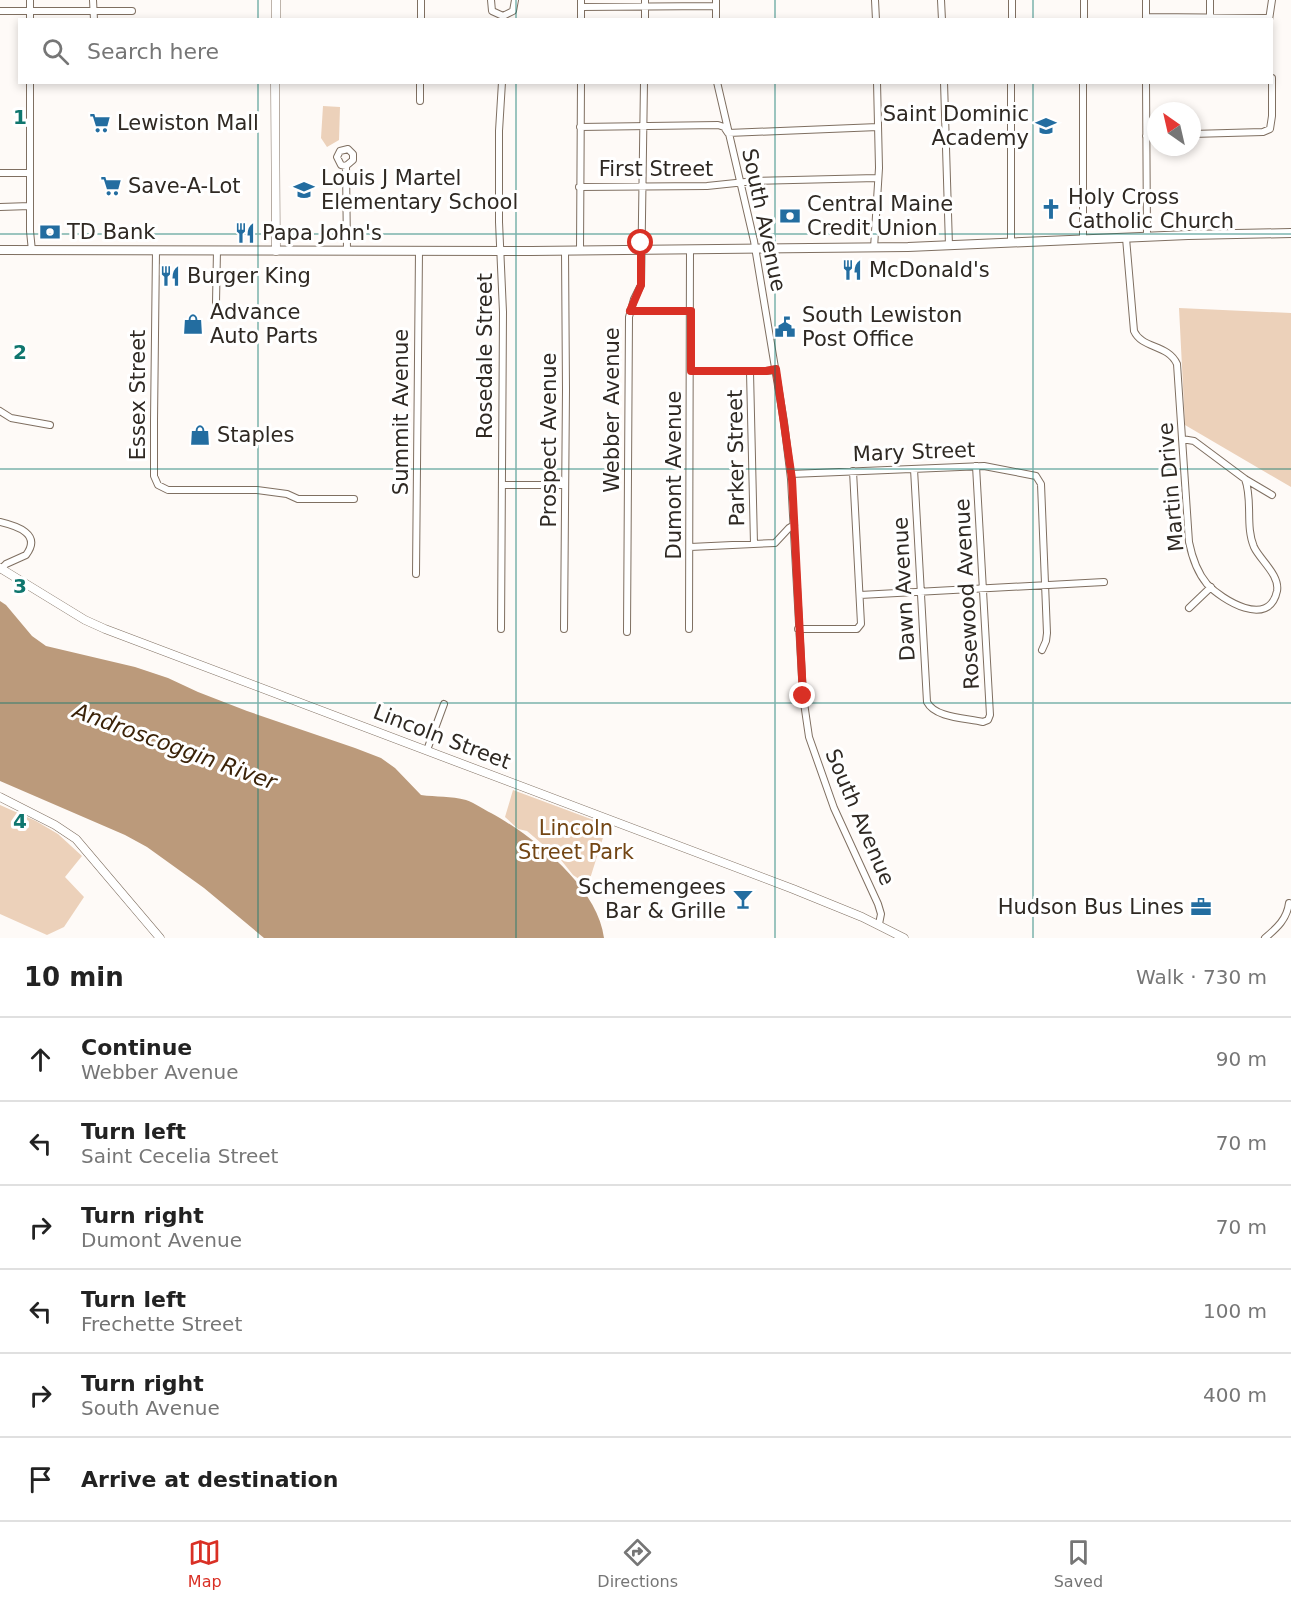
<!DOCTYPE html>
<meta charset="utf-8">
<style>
body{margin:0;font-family:"DejaVu Sans",sans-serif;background:#f2f2f2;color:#222}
.compass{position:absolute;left:1147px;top:102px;width:54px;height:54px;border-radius:50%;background:#fff;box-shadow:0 3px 9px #0003;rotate:326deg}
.stop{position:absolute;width:18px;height:18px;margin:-14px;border:4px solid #d93025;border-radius:50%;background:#fff}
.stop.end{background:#d93025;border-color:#fff;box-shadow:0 2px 6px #0008}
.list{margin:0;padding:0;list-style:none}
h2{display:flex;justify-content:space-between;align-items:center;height:78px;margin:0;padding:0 24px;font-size:26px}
h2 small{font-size:20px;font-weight:400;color:#767676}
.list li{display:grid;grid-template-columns:39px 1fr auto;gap:18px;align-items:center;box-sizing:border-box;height:84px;padding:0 24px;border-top:2px solid #e0e0e0}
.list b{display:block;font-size:22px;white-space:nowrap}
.list p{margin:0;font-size:20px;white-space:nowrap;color:#767676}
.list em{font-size:20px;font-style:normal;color:#767676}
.icon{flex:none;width:33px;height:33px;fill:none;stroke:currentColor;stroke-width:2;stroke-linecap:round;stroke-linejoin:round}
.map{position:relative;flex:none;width:1291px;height:938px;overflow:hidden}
.search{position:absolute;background:#fff;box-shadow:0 3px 9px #0003;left:18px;right:18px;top:18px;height:66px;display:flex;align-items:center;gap:15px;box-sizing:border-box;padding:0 21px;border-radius:0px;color:#767676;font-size:22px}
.sheet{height:582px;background:#fff}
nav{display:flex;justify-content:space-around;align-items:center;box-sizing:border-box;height:84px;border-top:2px solid #e0e0e0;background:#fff;font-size:16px;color:#767676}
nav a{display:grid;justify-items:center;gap:3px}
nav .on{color:#d93025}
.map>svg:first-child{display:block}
</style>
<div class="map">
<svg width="1291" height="938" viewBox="0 0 1291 938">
<rect width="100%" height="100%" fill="#fefaf7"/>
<path fill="#ecd1ba" d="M323,106L340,107L339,140L327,147L321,138Z
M1179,308L1291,313V487L1185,425Z
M513,790L607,825L588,885L573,875L561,860L527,831L518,829L505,817Z
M0,805L36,821L58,834L82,856L65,877L84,897L64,927L47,935L0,914Z"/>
<path fill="#bb9a7b" d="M0,601L6,605L32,636L46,646L135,667L168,678L198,692L247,711L355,748L381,758L395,768L421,795C436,797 451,796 466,800C475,803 483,809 491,813C533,836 598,887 604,938H264L204,888L147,847L125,835L0,781Z"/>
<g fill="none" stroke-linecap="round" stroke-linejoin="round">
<g stroke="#7f6f61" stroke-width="8">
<path id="minor" d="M93,0L94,20
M491,0L492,11L503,16L513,11L515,0
M875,0L876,20
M941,0L942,20
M1012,0V20
M1146,0V19
M581,7L716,6
M0,11H132
M1146,17L1269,18
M1210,18V0
M30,20V0
M421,20V0
M581,20V0
M645,20V0
M716,20V0
M1084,20V0
M1269,20L1272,0
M30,82V231L32,251
M420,82V101
M717,82L754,241L784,422L791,479L803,696L809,737L834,808L878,904L881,914L879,924
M944,82L949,246
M1146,82L1147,237
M580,127L718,125L724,127L728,133L878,127
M1192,134L1263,132L1270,129L1272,116V78
M1146,136H1156
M346,166L341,165L337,157L340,151L348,149L353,154V160L346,166L347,251
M0,173H30
M579,187L707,186L755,181L877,178
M0,207L30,206
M1126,238L1134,331C1142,349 1168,344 1177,364L1189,542C1192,557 1197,572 1207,584C1222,600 1269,629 1277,591C1280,575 1260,560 1254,547C1245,526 1253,500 1245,479
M1083,240V82
M1011,243V82
M874,248L879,168L877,82
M156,250L154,421V476L158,485L168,490H257L287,494L298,499H354
M580,250L581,82
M216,303L217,250
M630,311H691
M691,371H766L776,370
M750,372L754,544
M0,411L11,418L50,425
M1182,439L1194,441L1245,479L1272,495
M914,469L927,702C935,718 966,718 983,722L988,720L990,715L976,466
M791,474L984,466L1036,476L1041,484L1047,633L1046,641L1042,650
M502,485H565
M0,522C17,526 42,534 26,555L6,564L1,569
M690,547L775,543L789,528L794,525
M416,574L419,251
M860,595L1104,582
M1189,608L1211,587
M501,629L503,312L499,222V131L502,82
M564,629L566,389L565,251
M689,629L690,249
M798,629H857L861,624L853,471
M627,632L629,317L634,299L641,285L644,82
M427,750L444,704
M1265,938C1277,928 1287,919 1289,903"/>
</g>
<g stroke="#7f6f61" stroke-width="9">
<path id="major" d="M276,20V0
M275,82L276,251
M0,568L85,620L105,629L793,889L862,917L904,938
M0,797L55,825L76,839L160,938"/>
</g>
<g stroke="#7f6f61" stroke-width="10">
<path id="highway" d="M0,250L531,251L908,247L1188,235L1291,233"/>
</g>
<use href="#minor" stroke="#fff" stroke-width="6"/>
<use href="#major" stroke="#fff" stroke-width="8"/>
<use href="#highway" stroke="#fff" stroke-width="8"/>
</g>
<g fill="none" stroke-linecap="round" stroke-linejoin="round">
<path stroke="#d93025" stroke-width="8" d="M641,243V285L630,311H691V371H766L776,369L792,479L803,696"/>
</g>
<path fill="none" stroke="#0f766e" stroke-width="1.5" stroke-opacity="0.55" d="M258,0V20M516,0V20M775,0V20M1033,0V20M258,82V938M516,82V938M775,82V938M1033,82V938M0,234H1291M0,469H1291M0,703H1291"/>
<defs>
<g id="supermarket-bare" transform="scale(1.62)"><path d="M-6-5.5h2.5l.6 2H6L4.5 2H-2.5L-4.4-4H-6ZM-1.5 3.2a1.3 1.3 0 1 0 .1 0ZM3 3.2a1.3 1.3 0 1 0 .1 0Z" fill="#236da0" stroke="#fff" stroke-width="2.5" paint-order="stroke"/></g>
<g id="school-bare" transform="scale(1.62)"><path d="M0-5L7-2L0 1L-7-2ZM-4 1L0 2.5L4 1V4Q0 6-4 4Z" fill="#236da0" stroke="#fff" stroke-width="2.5" paint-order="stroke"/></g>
<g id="church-bare" transform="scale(1.62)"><path d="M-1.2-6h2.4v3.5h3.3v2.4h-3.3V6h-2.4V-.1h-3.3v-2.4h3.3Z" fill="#236da0" stroke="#fff" stroke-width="2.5" paint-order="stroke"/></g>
<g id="bank-bare" transform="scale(1.62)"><path d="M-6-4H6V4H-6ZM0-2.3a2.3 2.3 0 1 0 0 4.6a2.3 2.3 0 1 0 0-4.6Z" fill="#236da0" stroke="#fff" stroke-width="2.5" paint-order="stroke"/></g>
<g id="restaurant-bare" transform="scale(1.62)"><path d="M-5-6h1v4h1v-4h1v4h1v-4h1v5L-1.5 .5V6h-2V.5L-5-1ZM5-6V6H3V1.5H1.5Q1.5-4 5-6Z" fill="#236da0" stroke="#fff" stroke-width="2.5" paint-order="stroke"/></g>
<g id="shop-bare" transform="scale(1.62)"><path d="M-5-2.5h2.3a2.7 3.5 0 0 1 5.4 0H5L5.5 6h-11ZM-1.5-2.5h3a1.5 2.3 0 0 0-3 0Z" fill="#236da0" stroke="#fff" stroke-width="2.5" paint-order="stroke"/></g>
<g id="civic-bare" transform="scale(1.62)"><path d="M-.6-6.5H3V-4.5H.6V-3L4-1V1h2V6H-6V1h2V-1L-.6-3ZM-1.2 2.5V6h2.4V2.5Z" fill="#236da0" stroke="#fff" stroke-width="2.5" paint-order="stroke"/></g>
<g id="bar-bare" transform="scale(1.62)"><path d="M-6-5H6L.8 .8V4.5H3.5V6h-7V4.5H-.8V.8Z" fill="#236da0" stroke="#fff" stroke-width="2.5" paint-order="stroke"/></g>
<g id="office-bare" transform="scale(1.62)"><path d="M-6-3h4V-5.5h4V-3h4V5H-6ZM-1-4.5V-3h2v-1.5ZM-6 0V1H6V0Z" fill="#236da0" stroke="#fff" stroke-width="2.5" paint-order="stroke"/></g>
</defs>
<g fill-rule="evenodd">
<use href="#supermarket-bare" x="100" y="123"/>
<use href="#school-bare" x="1046" y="126"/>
<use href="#supermarket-bare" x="111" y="186"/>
<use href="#school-bare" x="304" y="190"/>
<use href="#church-bare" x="1051" y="209"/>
<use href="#bank-bare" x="790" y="216"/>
<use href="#bank-bare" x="50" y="232"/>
<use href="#restaurant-bare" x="245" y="233"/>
<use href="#restaurant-bare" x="852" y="270"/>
<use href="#restaurant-bare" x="170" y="276"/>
<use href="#shop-bare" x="193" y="324"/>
<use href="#civic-bare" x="785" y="327"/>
<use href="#shop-bare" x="200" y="435"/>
<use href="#bar-bare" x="743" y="899"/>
<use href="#office-bare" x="1201" y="907"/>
</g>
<g text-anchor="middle" stroke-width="6" stroke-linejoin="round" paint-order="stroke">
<g font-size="21" fill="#2f2923" stroke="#fff" text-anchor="start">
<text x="1029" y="121" text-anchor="end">Saint Dominic<tspan x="1029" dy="24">Academy</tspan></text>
<text x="117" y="130">Lewiston Mall</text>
<text x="321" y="185">Louis J Martel<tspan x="321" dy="24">Elementary School</tspan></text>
<text x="128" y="193">Save-A-Lot</text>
<text x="1068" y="204">Holy Cross<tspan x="1068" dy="24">Catholic Church</tspan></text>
<text x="807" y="211">Central Maine<tspan x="807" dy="24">Credit Union</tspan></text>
<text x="67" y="239">TD Bank</text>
<text x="262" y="240">Papa John's</text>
<text x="869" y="277">McDonald's</text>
<text x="187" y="283">Burger King</text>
<text x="210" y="319">Advance<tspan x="210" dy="24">Auto Parts</tspan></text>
<text x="802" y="322">South Lewiston<tspan x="802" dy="24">Post Office</tspan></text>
<text x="217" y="442">Staples</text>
<text x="726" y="894" text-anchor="end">Schemengees<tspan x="726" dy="24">Bar &amp; Grille</tspan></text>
<text x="1184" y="914" text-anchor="end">Hudson Bus Lines</text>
</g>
<g font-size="21" fill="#2f2923" stroke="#fff">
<text x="656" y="176">First Street</text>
<text transform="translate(764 220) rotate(78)" y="7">South Avenue</text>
<text transform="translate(485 356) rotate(-90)" y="7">Rosedale Street</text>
<text transform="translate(138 395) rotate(-90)" y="7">Essex Street</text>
<text transform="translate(612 410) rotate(-90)" y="7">Webber Avenue</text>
<text transform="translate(401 412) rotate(-90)" y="7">Summit Avenue</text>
<text transform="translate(549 440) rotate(-90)" y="7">Prospect Avenue</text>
<text transform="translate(914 452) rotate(-2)" y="7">Mary Street</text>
<text transform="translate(736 458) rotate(-91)" y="7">Parker Street</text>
<text transform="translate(674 475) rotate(-90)" y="7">Dumont Avenue</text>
<text transform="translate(1171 487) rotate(-95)" y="7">Martin Drive</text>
<text transform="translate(904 589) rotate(-93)" y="7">Dawn Avenue</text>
<text transform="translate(967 594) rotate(-93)" y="7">Rosewood Avenue</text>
<text transform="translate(442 737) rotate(21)" y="7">Lincoln Street</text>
<text transform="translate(860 817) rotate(67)" y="7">South Avenue</text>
</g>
<g font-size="21" fill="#734614" stroke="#fff">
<text x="576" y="835">Lincoln<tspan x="576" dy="24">Street Park</tspan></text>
</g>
<g font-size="22" font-style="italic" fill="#3b2309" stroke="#fff">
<text transform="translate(175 746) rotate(20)" y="8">Androscoggin River</text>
</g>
</g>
<g font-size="20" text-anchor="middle" font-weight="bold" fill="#0f766e" stroke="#fff" stroke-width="6" stroke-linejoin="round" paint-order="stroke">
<text x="20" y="124">1</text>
<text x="20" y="359">2</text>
<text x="20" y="593">3</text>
<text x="20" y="828">4</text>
</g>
</svg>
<svg class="compass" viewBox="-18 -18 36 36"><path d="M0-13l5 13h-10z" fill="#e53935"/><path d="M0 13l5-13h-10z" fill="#767676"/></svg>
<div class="stop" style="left:641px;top:243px"></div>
<div class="stop end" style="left:803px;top:696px"></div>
<div class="search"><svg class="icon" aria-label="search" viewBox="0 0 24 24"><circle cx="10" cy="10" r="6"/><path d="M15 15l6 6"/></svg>Search here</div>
</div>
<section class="sheet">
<h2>10 min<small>Walk · 730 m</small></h2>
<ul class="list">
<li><svg class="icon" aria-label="ahead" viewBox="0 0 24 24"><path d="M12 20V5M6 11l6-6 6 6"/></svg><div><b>Continue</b><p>Webber Avenue</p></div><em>90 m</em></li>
<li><svg class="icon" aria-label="left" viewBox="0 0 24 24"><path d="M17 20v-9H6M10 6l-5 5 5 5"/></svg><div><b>Turn left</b><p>Saint Cecelia Street</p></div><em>70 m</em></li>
<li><svg class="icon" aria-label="right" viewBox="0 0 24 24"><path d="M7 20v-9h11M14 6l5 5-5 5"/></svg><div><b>Turn right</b><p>Dumont Avenue</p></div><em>70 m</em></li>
<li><svg class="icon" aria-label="left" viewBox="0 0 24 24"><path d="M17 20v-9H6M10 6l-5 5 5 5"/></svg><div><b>Turn left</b><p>Frechette Street</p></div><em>100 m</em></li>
<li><svg class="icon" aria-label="right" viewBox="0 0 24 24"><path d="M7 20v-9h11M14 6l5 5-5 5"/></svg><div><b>Turn right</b><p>South Avenue</p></div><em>400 m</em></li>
<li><svg class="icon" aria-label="arrive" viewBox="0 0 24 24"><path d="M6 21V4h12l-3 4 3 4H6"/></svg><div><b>Arrive at destination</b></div></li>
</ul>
</section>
<nav>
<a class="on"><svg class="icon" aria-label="map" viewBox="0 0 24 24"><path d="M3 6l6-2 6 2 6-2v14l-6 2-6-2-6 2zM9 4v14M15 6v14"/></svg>Map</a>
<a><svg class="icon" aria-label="directions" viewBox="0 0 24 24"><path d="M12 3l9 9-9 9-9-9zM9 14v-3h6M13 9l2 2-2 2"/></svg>Directions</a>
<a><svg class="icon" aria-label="saved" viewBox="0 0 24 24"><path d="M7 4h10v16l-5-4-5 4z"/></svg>Saved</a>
</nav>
